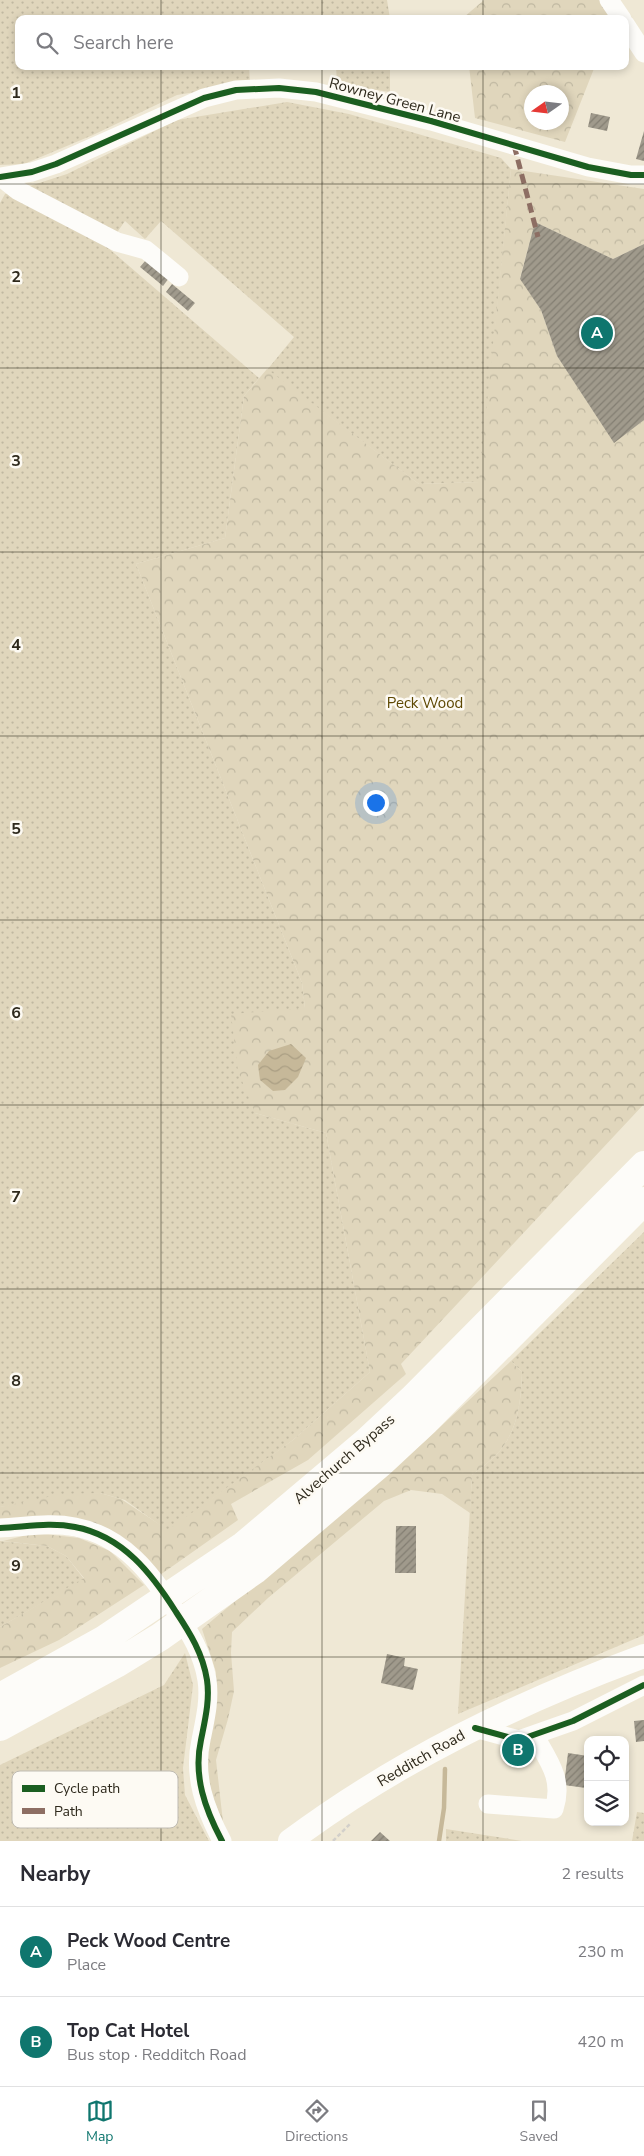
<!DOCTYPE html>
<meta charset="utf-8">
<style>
body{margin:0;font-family:"Nunito Sans",sans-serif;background:#f2f2f3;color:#2b2b33}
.controls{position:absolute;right:15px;bottom:15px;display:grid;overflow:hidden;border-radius:10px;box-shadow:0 2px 8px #0003}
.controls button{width:45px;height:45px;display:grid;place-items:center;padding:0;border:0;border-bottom:1px solid #e1e1e2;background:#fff;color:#2b2b33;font:25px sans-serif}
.compass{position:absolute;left:524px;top:85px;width:45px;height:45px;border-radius:50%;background:#fff;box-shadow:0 2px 8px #0003;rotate:256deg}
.you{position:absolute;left:375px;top:802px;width:18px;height:18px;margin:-12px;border:4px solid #fff;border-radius:50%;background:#1a73e8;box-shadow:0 0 0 8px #1a73e833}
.badge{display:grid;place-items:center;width:32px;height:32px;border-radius:50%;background:#0f766e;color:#fff;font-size:16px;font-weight:700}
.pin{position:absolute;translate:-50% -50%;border:2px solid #fff;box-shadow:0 1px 5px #0006}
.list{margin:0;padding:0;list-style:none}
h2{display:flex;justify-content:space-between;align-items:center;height:65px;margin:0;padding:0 20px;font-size:21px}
h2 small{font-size:16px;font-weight:400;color:#7c7c81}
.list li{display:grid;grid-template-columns:32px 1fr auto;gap:15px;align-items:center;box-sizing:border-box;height:90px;padding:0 20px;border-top:1px solid #e1e1e2}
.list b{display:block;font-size:19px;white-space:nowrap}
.list p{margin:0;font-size:16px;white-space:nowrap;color:#7c7c81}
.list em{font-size:16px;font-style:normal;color:#7c7c81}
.icon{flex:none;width:28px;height:28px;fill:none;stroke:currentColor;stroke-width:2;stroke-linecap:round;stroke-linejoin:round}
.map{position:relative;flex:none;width:644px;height:1841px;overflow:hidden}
.search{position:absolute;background:#fff;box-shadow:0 2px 8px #0003;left:15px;right:15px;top:15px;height:55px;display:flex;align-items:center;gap:12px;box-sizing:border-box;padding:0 18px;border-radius:10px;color:#7c7c81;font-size:19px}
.sheet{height:245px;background:#fff}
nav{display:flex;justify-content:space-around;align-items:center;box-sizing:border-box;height:70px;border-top:1px solid #e1e1e2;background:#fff;font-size:14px;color:#7c7c81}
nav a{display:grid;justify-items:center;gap:2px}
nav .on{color:#0f766e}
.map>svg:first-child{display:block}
</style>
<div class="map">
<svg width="644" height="1841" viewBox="0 0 644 1841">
<defs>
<pattern id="grass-dots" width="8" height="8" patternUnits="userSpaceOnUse" patternTransform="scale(1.25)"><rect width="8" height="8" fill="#e0d6bc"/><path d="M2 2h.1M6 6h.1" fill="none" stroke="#c0b8a1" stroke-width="1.8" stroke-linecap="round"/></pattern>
<pattern id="forest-crowns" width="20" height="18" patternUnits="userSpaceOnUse" patternTransform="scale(1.25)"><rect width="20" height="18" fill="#e0d6bc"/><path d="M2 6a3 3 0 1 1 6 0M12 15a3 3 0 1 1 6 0" fill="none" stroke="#c0b8a1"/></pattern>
<pattern id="water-waves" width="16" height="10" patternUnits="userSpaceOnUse" patternTransform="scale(1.25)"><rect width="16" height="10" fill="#c6b899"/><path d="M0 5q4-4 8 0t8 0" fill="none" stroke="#aa9e83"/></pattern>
<pattern id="building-hatch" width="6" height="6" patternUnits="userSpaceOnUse" patternTransform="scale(1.25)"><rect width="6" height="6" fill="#a09a8c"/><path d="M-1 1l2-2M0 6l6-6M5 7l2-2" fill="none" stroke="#837e72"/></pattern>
</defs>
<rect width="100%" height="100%" fill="#efe8d5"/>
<path fill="url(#grass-dots)" d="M0,0H387L390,19H19V66H249L250,83L177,95L93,135L24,164L0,165Z
M336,66H390V92L337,84Z
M287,102L349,114L501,158L511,169L480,482L419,484L267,370L294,337L161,221L145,239L125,221L107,247L259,378L244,396L225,538L136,564L302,983L305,1008L255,1113L326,1133L370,1372L293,1440L168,1531L125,1500L100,1493L0,1507V203L5,194L67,174L177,120Z
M644,1232V1635L458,1714L472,1475C480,1469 489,1462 496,1455C518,1433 521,1401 522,1372L511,1361Z
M0,1541L47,1546L66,1556L84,1579L0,1627Z
M185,1653L193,1685L183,1768L185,1795L209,1841H0V1765L164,1685Z
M637,1812L644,1813V1841H632Z
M446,1829L522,1841H446Z"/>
<path fill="url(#forest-crowns)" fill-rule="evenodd" d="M484,0H599L610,15L609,19H464V17Z
M469,66H595L565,142L475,118ZM532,92H562V122H532Z
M511,169L644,189V244L613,259L535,222L520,278L541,310L557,356L614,442L644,420V1104L401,1364L406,1374L308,1460L231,1504L238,1520L160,1575L134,1549L0,1521V1507L62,1494L100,1493L121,1499L168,1530L293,1440L370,1372L326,1133L255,1113L238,1071L231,1014L305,1008L302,983L136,564L225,538L244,396L267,369L419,484L479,482Z
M511,1361L522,1372C521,1401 518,1433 496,1455C489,1462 480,1469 472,1475L470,1513L442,1494L411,1490L384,1501L268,1598L232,1632L231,1653L234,1691L228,1719L216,1760L223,1822L207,1783L205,1758L214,1719L216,1672L202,1629L424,1442Z
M35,1533L79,1538L110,1551L144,1585L59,1640L0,1668V1627L84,1578L66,1556L47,1546L3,1541Z"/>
<path fill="url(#water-waves)" d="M291,1044L306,1058L298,1077L285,1090L273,1091L260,1080L258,1065L269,1051Z"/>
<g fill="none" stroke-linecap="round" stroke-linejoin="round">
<path stroke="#c6b899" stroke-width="4.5" d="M439,1841L444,1808L445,1769"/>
</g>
<path fill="url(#building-hatch)" d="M591,113L610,117L607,131L588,127Z
M644,131V161L636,159Z
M535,222L613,259L644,244V420L614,443L557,356L541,310L520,279Z
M146,260L169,278L163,286L140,267Z
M172,284L195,303L188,311L166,292Z
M396,1526H416V1573H395Z
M387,1654L405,1658L404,1666L418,1669L413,1690L381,1683Z
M644,1720V1741L636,1742L634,1721Z
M568,1753L588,1756V1783L586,1788L564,1785Z
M380,1832L390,1841H371Z"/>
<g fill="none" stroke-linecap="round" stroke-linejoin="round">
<path stroke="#d2cfca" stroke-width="2.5" stroke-dasharray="4 2.5" stroke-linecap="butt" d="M333,1841L351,1823"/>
<path stroke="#fdfcf9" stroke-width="19" d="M609,0L622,19
M625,24L644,53
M0,177L32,172L56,164L204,98L236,90L279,88L316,92L431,121L588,167L631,175H644
M1,177L17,190L117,242L146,250L179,277
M0,1528C25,1527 50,1522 75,1527C123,1536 152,1574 176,1612C190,1633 203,1654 207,1680C210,1700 205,1720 201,1740C193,1776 205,1809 222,1841
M475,1728L519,1740L573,1721L644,1685
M488,1804L554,1809C564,1779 548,1760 534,1735"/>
<path stroke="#fdfcf9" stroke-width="24" d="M290,1841C399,1760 517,1703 644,1656"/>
<path stroke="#fdfcf9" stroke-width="28" d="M0,1697L103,1640L244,1545L366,1442L412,1399L644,1165
M0,1727L116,1664L160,1637L255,1570L382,1462L426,1421L644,1201"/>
<path stroke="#8d6e63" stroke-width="5" stroke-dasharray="10 5" stroke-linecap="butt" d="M514,145L538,237"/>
<g stroke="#fdfaf3" stroke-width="9">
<path id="cycleway" d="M0,177L32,172L56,164L204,98L236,90L279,88L316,92L431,121L588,167L631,175H644
M0,1528C25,1527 50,1522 75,1527C123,1536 152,1574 176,1612C190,1633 203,1654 207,1680C210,1700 205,1720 201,1740C193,1776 205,1809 222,1841
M475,1728L519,1740L573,1721L644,1685"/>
</g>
<use href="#cycleway" stroke="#1b5e20" stroke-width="6"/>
</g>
<path fill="none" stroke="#2e291c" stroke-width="1" stroke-opacity="0.55" d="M161,0V19M322,0V19M483,0V19M161,66V1841M322,66V1841M483,66V1841M0,184H644M0,368H644M0,552H644M0,736H644M0,920H644M0,1105H644M0,1289H644M0,1473H644M0,1657H644"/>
<g text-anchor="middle" stroke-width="5" stroke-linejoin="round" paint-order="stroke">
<g font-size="15" fill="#2e291c" stroke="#fdfaf3">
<text transform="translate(395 100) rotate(15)" y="5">Rowney Green Lane</text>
<text transform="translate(344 1459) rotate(-41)" y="5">Alvechurch Bypass</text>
<text transform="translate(421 1758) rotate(-30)" y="5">Redditch Road</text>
</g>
<g font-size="15" fill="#5d4700" stroke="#fdfaf3">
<text x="425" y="708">Peck Wood</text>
</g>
</g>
<rect x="12" y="1771" width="166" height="57" rx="8" fill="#fdfaf3" stroke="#bfbbb2" stroke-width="1"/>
<rect x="22" y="1785" width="23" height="7" fill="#1b5e20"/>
<rect x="22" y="1808" width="23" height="6" fill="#8d6e63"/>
<g font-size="14" fill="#2e291c">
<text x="54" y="1793">Cycle path</text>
<text x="54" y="1816">Path</text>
</g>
<g font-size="16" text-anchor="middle" font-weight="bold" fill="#2e291c" stroke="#fdfaf3" stroke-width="5" stroke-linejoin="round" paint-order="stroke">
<text x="16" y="98">1</text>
<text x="16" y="282">2</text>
<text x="16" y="466">3</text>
<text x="16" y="650">4</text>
<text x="16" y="834">5</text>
<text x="16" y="1018">6</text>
<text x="16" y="1202">7</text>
<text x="16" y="1386">8</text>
<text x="16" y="1571">9</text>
</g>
</svg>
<div class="controls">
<button><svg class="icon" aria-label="locate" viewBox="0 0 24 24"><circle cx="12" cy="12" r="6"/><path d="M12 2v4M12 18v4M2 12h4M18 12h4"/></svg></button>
<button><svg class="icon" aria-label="layers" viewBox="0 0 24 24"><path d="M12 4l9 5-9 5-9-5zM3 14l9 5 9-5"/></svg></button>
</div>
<svg class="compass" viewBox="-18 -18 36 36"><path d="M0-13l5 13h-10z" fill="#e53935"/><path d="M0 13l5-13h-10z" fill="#7c7c81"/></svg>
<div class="you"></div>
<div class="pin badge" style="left:597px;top:333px">A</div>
<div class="pin badge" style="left:518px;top:1750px">B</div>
<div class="search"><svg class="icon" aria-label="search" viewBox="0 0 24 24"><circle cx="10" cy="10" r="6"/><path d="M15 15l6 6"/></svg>Search here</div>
</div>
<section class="sheet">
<h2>Nearby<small>2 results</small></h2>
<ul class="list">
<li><span class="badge">A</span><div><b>Peck Wood Centre</b><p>Place</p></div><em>230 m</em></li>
<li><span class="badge">B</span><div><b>Top Cat Hotel</b><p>Bus stop · Redditch Road</p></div><em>420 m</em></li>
</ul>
</section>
<nav>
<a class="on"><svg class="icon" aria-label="map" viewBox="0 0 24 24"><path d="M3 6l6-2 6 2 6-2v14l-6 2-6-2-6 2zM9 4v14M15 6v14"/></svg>Map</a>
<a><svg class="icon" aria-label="directions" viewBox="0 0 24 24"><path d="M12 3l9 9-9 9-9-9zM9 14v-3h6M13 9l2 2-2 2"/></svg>Directions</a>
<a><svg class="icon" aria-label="saved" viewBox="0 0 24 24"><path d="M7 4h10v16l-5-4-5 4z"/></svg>Saved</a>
</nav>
